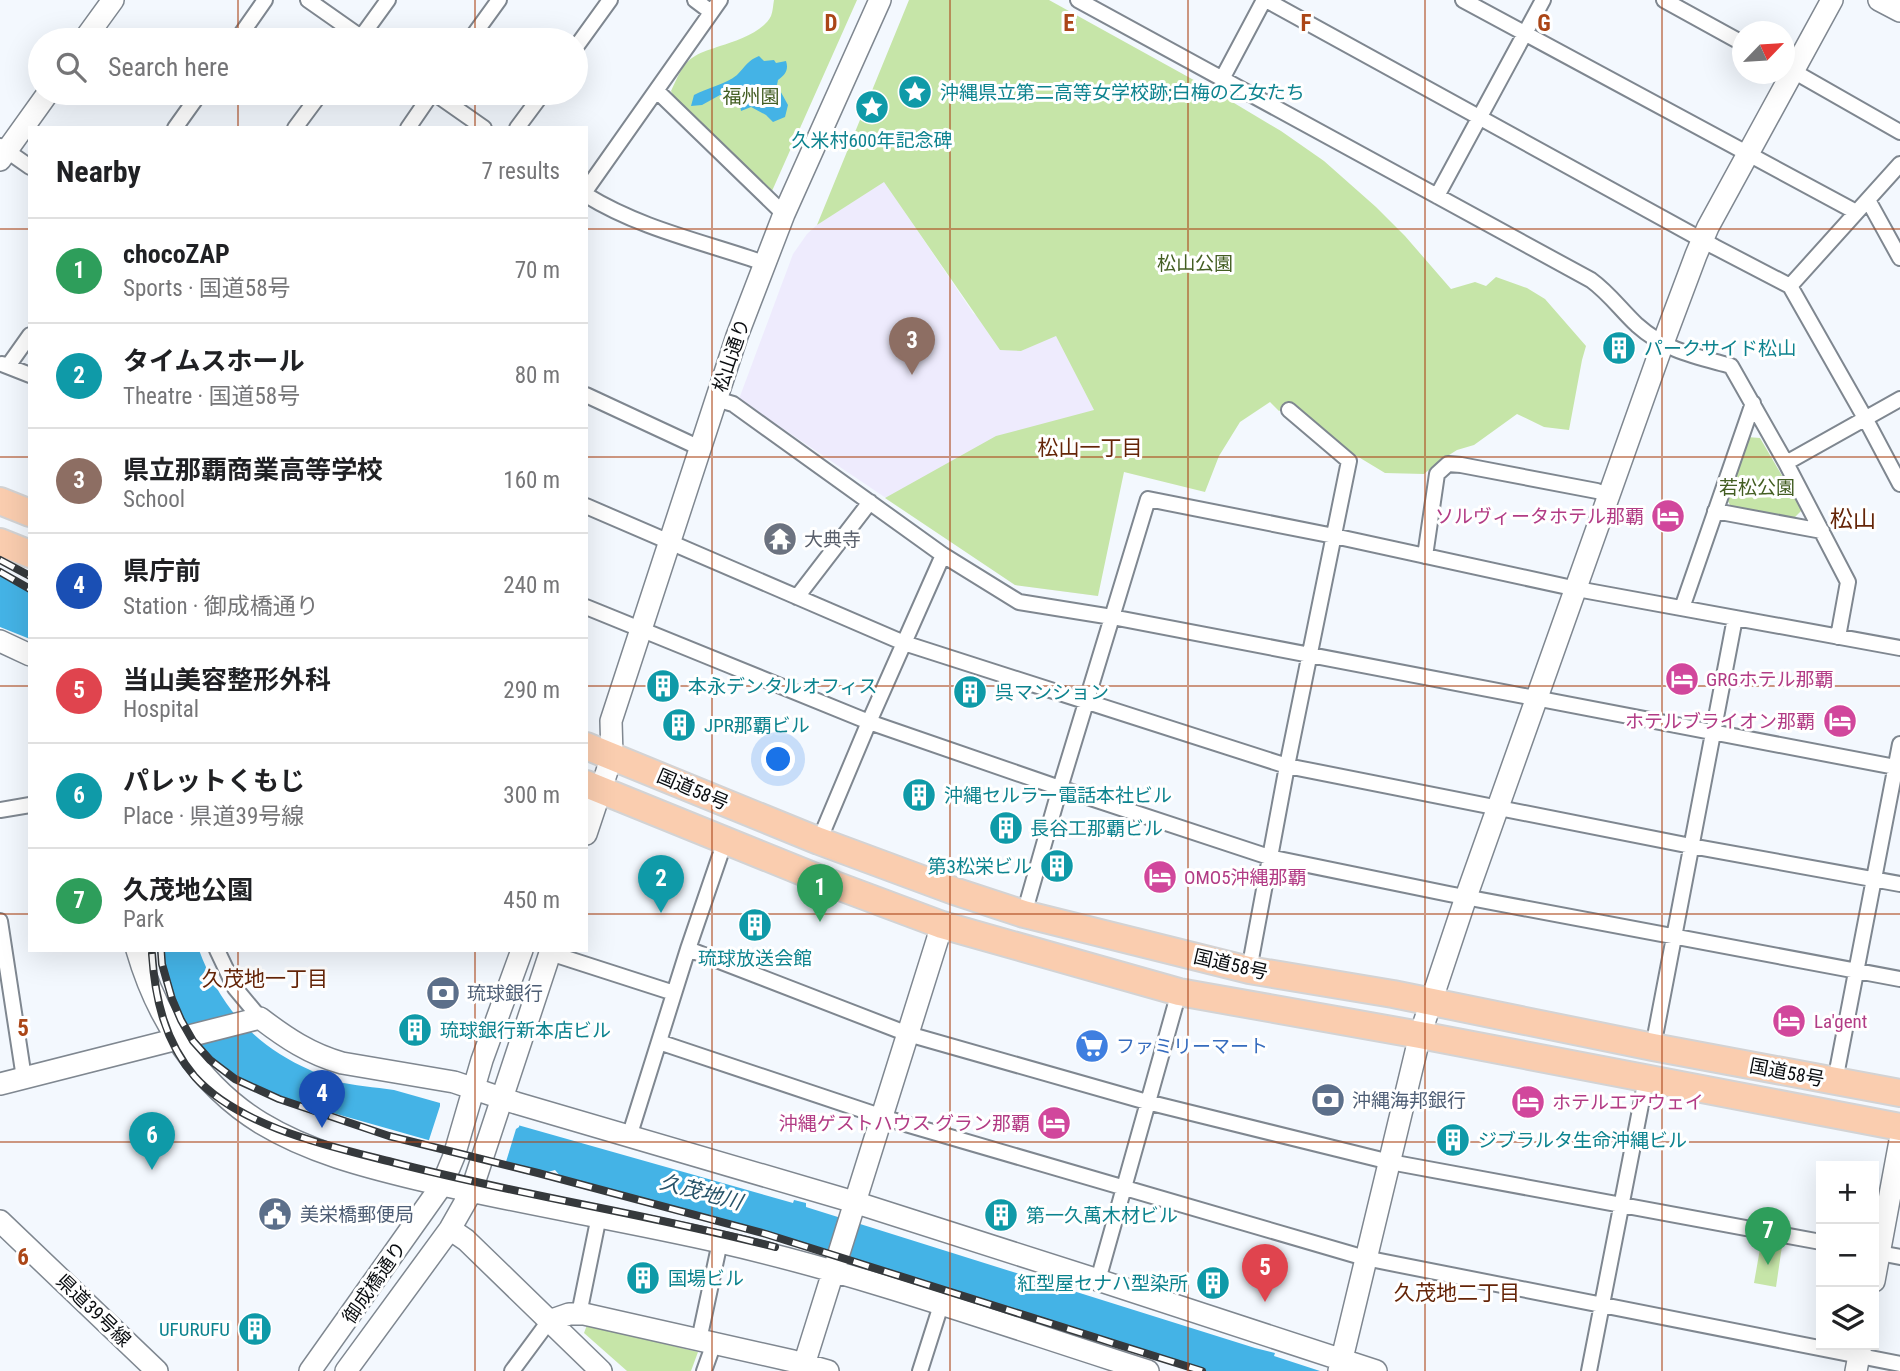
<!DOCTYPE html>
<meta charset="utf-8">
<style>
body{margin:0;font-family:"Roboto Condensed","Noto Sans JP",sans-serif;background:#f6f6f6;color:#202124}
.controls{position:absolute;right:21px;bottom:21px;display:grid;overflow:hidden;border-radius:0px;box-shadow:0 7px 28px #0002}
.controls button{width:63px;height:63px;display:grid;place-items:center;padding:0;border:0;border-bottom:2px solid #e0e0e0;background:#fff;color:#202124;font:35px sans-serif}
.compass{position:absolute;left:1732px;top:21px;width:63px;height:63px;border-radius:50%;background:#fff;box-shadow:0 7px 28px #0002;rotate:65deg}
.you{position:absolute;left:779px;top:760px;width:24px;height:24px;margin:-18px;border:5px solid #fff;border-radius:50%;background:#1a73e8;box-shadow:0 0 0 10px #1a73e833}
.badge{display:grid;place-items:center;width:46px;height:46px;border-radius:50%;background:#111827;color:#fff;font-size:23px;font-weight:700}
.pin{position:absolute;translate:-50% -58px;filter:drop-shadow(0 2px 4px #0008)}
.pin::after{content:'';position:absolute;top:37px;width:24px;height:21px;background:inherit;clip-path:polygon(0 0,100% 0,50% 100%)}
.list{margin:0;padding:0;list-style:none}
h2{display:flex;justify-content:space-between;align-items:center;height:91px;margin:0;padding:0 28px;font-size:30px}
h2 small{font-size:23px;font-weight:400;color:#757577}
.list li{display:grid;grid-template-columns:46px 1fr auto;gap:21px;align-items:center;box-sizing:border-box;height:105px;padding:0 28px;border-top:2px solid #e0e0e0}
.list b{display:block;font-size:26px;white-space:nowrap}
.list p{margin:0;font-size:23px;white-space:nowrap;color:#757577}
.list em{font-size:23px;font-style:normal;color:#757577}
.icon{flex:none;width:38px;height:38px;fill:none;stroke:currentColor;stroke-width:2;stroke-linecap:round;stroke-linejoin:round}
.map{position:relative;flex:none;width:1900px;height:1371px;overflow:hidden}
.search{position:absolute;background:#fff;box-shadow:0 7px 28px #0002;left:28px;top:28px;width:560px;height:77px;display:flex;align-items:center;gap:18px;box-sizing:border-box;padding:0 24px;border-radius:38px;color:#757577;font-size:26px}
.panel{position:absolute;background:#fff;box-shadow:0 7px 28px #0002;left:28px;top:126px;width:560px;height:826px;border-radius:0px}
.map>svg:first-child{display:block}
</style>
<div class="map">
<svg width="1900" height="1371" viewBox="0 0 1900 1371">
<rect width="100%" height="100%" fill="#f3f8fe"/>
<path fill="#eeebfd" d="M884,181L973,313L1021,351L1056,335L1094,410L1098,596L1015,585L739,399L793,254L807,234L817,225Z"/>
<path fill="#c6e5a8" d="M774,0H857L772,191L682,111L671,91C677,79 682,63 695,56C703,51 712,49 720,46C736,41 763,32 771,16C773,11 773,5 774,0Z
M909,0H1049L1219,94L1281,131L1324,161L1376,207L1405,236L1451,289L1475,282L1486,286L1496,277L1527,288L1545,299L1586,346L1582,360L1569,430L1544,427L1517,414L1474,445L1457,450L1438,462L1424,474L1385,473L1337,444L1291,406L1279,411L1270,402L1240,422L1219,456L1205,492L1124,472L1098,596L1015,585L885,498L996,436L1094,410L1056,336L1021,351L1000,350L884,182L817,225Z
M1747,437L1760,438L1802,510L1793,519L1733,510L1726,498Z
M1761,1243L1782,1246L1776,1287L1754,1283Z
M587,1325L698,1352L691,1371H627L584,1333Z"/>
<path fill="#44b3e6" d="M759,56L764,61L774,60L776,63L786,61C789,70 785,75 778,80L777,85L788,105L785,117L773,122L766,115L751,107L741,111L738,94L720,95L702,105L691,106L694,95C707,88 726,84 737,75C745,67 748,60 759,56Z
M0,575L30,588V639L0,627Z
M157,950H199C220,1007 255,1046 310,1070C318,1074 327,1079 335,1081C354,1086 375,1087 394,1090L793,1203L794,1200L806,1203V1207L1255,1348L1275,1353L1274,1356L1320,1371H1206L766,1232L561,1177L555,1170L544,1173L266,1094C234,1078 213,1062 191,1034C186,1029 181,1023 177,1017C166,997 161,973 157,950Z"/>
<path fill="#f3f8fe" d="M440,1100L520,1122L519,1127L516,1129L505,1165L428,1143L440,1106Z"/>
<g fill="none" stroke-linecap="round" stroke-linejoin="round">
<g stroke="#7f8790" stroke-width="18">
<path id="street" d="M308,0L365,40
M695,0L711,12
M1078,0L1591,280C1609,293 1621,310 1637,325C1666,351 1695,356 1731,366L1786,463L1848,582L1838,637
M1266,0L1715,247L1790,286L1865,418L1900,484
M1463,0L1856,212
M1664,0L1742,43
M237,40L265,0
M359,40L388,0
M470,40L499,0
M576,47L610,0
M1786,67L1900,132
M1222,79L1264,0
M657,91L784,214
M434,93L484,128
M175,128L200,93
M295,128L321,93
M408,128L432,93
M517,128L543,93
M0,146L30,167
M586,190L720,0
M586,195C641,229 704,242 764,263
M1437,196L1543,0
M1868,200L1900,258
M1790,286L1900,164
M2,364L30,375
M8,366L30,335
M586,395L700,448
M716,399L733,404L943,555L1019,602L1112,617L1900,768
M1786,463L1900,399
M586,506L904,643L1287,766L1691,846L1900,884
M1715,511L1822,531
M1425,556L1437,474L1448,464L1461,465L1597,491L1610,496
M797,597L870,502
M586,607L869,722L1060,788L1269,857L1449,894L1900,979
M1682,608L1753,403
M0,810L30,805
M819,841L869,722L943,555
M1024,914L1060,788L1148,499L1334,536L1577,589L1900,648
M0,921L24,1078
M688,949L908,1034L1147,1102L1390,1162L1821,1242
M217,950L235,988L260,1018
M550,953L674,993
M1249,970L1287,766L1349,461L1289,410
M659,1042L892,1120L1365,1258L1900,1364
M1653,1047L1735,618
M1835,1081L1900,744
M629,1137L688,949L725,841
M1874,1252L1900,1257
M1098,1280L1179,992
M579,1314L599,1216
M699,1340L720,1242
M512,1371L549,1321
M704,1371L714,1343
M920,1371L941,1305
M1589,1371L1646,1079"/>
</g>
<g stroke="#7f8790" stroke-width="24">
<path id="secondary" d="M1879,0L1900,11
M84,40L113,0
M0,160L48,93
M0,641L30,655
M586,834L612,756L611,721L737,336L784,214L880,0
M137,950C157,1019 199,1085 261,1123C309,1152 363,1166 417,1179C517,1203 619,1219 720,1242C865,1275 1006,1326 1148,1371
M0,1084L260,1018C286,1038 310,1054 342,1063L454,1082L516,1103L854,1202L1098,1280L1376,1371
M0,1221L157,1371
M450,1229L466,1240L601,1371
M1874,1281L1900,1141
M549,1321L569,1314H584L793,1361L828,1371
M310,1371L442,1185L454,1156L482,1060L522,950
M346,1371L450,1229L471,1192L551,950
M802,1371L942,925
M1339,1371L1420,1035L1466,897L1663,343L1696,255L1708,227L1832,0
M1856,1371L1861,1345"/>
</g>
<g stroke="#d3d3d4" stroke-width="30">
<path id="highway" d="M0,501L30,513
M0,542L30,554
M586,746L819,841L954,891L1024,914L1249,970L1393,994L1653,1047L1900,1093
M586,784L835,885L942,925L1179,992L1420,1035L1900,1127"/>
</g>
<use href="#street" stroke="#fff" stroke-width="14"/>
<use href="#secondary" stroke="#fff" stroke-width="21"/>
<use href="#highway" stroke="#facdaf" stroke-width="26"/>
<g stroke="#35393c" stroke-width="8">
<path id="rail" d="M0,560L30,576
M0,572L30,589
M161,950L162,964L172,999L181,1020L193,1041L210,1060L235,1079L279,1099L389,1136L538,1173L766,1234L1202,1371
M152,954C155,999 165,1042 195,1077C240,1127 329,1146 392,1162C518,1195 648,1214 775,1247"/>
</g>
<use href="#rail" stroke="#fff" stroke-width="5" stroke-dasharray="16" stroke-linecap="butt"/>
</g>
<path fill="none" stroke="#ab4617" stroke-width="2" stroke-opacity="0.55" d="M238,0V40M475,0V40M712,0V1371M950,0V1371M1188,0V1371M1425,0V1371M1662,0V1371M238,93V128M475,93V128M0,229H30M586,229H1900M0,457H30M586,457H1900M0,686H30M586,686H1900M0,914H30M586,914H1900M238,950V1371M475,950V1371M0,1142H1900"/>
<defs>
<g id="sight-disc" transform="scale(1.75)"><circle r="9.5" fill="#0f9aa8" stroke="#fff"/><path d="M0-6L1.8-2.2L6-1.7L2.9 1.2L3.7 5.4L0 3.3L-3.7 5.4L-2.9 1.2L-6-1.7L-1.8-2.2Z" fill="#fff"/></g>
<g id="building-disc" transform="scale(1.75)"><circle r="9.5" fill="#0f9aa8" stroke="#fff"/><path d="M-4-6H4V6H1V3H-1V6H-4ZM-2.5-4.3h1.7v1.8h-1.7ZM.8-4.3h1.7v1.8H.8ZM-2.5-1h1.7V.8h-1.7ZM.8-1h1.7V.8H.8Z" fill="#fff"/></g>
<g id="hotel-disc" transform="scale(1.75)"><circle r="9.5" fill="#d1479c" stroke="#fff"/><path d="M-6-4.5h1.5V1H6V5H4.5V3h-9V5H-6ZM-4 0a1.8 1.8 0 1 1 3.6 0ZM.5 0V-2.5h3Q6-2.5 6 0Z" fill="#fff"/></g>
<g id="temple-disc" transform="scale(1.75)"><circle r="9.5" fill="#6b7280" stroke="#fff"/><path d="M0-6L5-2H3V0L6.5 2.5H4V6H1.5V3h-3V6H-4V2.5H-6.5L-3 0V-2H-5Z" fill="#fff"/></g>
<g id="bank-disc" transform="scale(1.75)"><circle r="9.5" fill="#5c6f8a" stroke="#fff"/><path d="M-6-4H6V4H-6ZM0-2.3a2.3 2.3 0 1 0 0 4.6a2.3 2.3 0 1 0 0-4.6Z" fill="#fff"/></g>
<g id="supermarket-disc" transform="scale(1.75)"><circle r="9.5" fill="#3f7fe0" stroke="#fff"/><path d="M-6-5.5h2.5l.6 2H6L4.5 2H-2.5L-4.4-4H-6ZM-1.5 3.2a1.3 1.3 0 1 0 .1 0ZM3 3.2a1.3 1.3 0 1 0 .1 0Z" fill="#fff"/></g>
<g id="civic-disc" transform="scale(1.75)"><circle r="9.5" fill="#5c6f8a" stroke="#fff"/><path d="M-.6-6.5H3V-4.5H.6V-3L4-1V1h2V6H-6V1h2V-1L-.6-3ZM-1.2 2.5V6h2.4V2.5Z" fill="#fff"/></g>
</defs>
<g fill-rule="evenodd">
<use href="#sight-disc" x="915" y="92"/>
<use href="#sight-disc" x="872" y="107"/>
<use href="#building-disc" x="1619" y="348"/>
<use href="#hotel-disc" x="1668" y="516"/>
<use href="#temple-disc" x="780" y="539"/>
<use href="#hotel-disc" x="1682" y="679"/>
<use href="#building-disc" x="663" y="686"/>
<use href="#building-disc" x="970" y="692"/>
<use href="#hotel-disc" x="1840" y="721"/>
<use href="#building-disc" x="679" y="725"/>
<use href="#building-disc" x="919" y="795"/>
<use href="#building-disc" x="1006" y="828"/>
<use href="#building-disc" x="1057" y="866"/>
<use href="#hotel-disc" x="1160" y="877"/>
<use href="#building-disc" x="755" y="925"/>
<use href="#bank-disc" x="443" y="993"/>
<use href="#hotel-disc" x="1789" y="1021"/>
<use href="#building-disc" x="415" y="1030"/>
<use href="#supermarket-disc" x="1092" y="1046"/>
<use href="#bank-disc" x="1328" y="1100"/>
<use href="#hotel-disc" x="1528" y="1102"/>
<use href="#hotel-disc" x="1054" y="1123"/>
<use href="#building-disc" x="1453" y="1140"/>
<use href="#civic-disc" x="275" y="1214"/>
<use href="#building-disc" x="1001" y="1215"/>
<use href="#building-disc" x="643" y="1278"/>
<use href="#building-disc" x="1213" y="1283"/>
<use href="#building-disc" x="255" y="1329"/>
</g>
<g text-anchor="middle" stroke-width="6" stroke-linejoin="round" paint-order="stroke">
<g font-size="19" fill="#0d838f" stroke="#fff" text-anchor="start">
<text x="940" y="99">沖縄県立第二高等女学校跡;白梅の乙女たち</text>
<text x="872" y="147" text-anchor="middle">久米村600年記念碑</text>
<text x="1644" y="355">パークサイド松山</text>
<text x="688" y="693">本永デンタルオフィス</text>
<text x="995" y="699">呉マンション</text>
<text x="704" y="732">JPR那覇ビル</text>
<text x="944" y="802">沖縄セルラー電話本社ビル</text>
<text x="1030" y="835">長谷工那覇ビル</text>
<text x="1032" y="873" text-anchor="end">第3松栄ビル</text>
<text x="755" y="965" text-anchor="middle">琉球放送会館</text>
<text x="440" y="1037">琉球銀行新本店ビル</text>
<text x="1478" y="1147">ジブラルタ生命沖縄ビル</text>
<text x="1026" y="1222">第一久萬木材ビル</text>
<text x="668" y="1285">国場ビル</text>
<text x="1188" y="1290" text-anchor="end">紅型屋セナハ型染所</text>
<text x="230" y="1336" text-anchor="end">UFURUFU</text>
</g>
<g font-size="19" fill="#435e22" stroke="#fff">
<text x="751" y="103">福州園</text>
<text x="1195" y="270">松山公園</text>
<text x="1757" y="494">若松公園</text>
</g>
<g font-size="19" fill="#0a0d10" stroke="#fff">
<text transform="translate(731 355) rotate(-71)" y="7">松山通り</text>
<text transform="translate(693 789) rotate(23)" y="7">国道58号</text>
<text transform="translate(1231 964) rotate(13)" y="7">国道58号</text>
<text transform="translate(1787 1072) rotate(11)" y="7">国道58号</text>
<text transform="translate(374 1282) rotate(-55)" y="7">御成橋通り</text>
<text transform="translate(94 1310) rotate(44)" y="7">県道39号線</text>
</g>
<g font-size="19" fill="#b23c85" stroke="#fff" text-anchor="start">
<text x="1644" y="523" text-anchor="end">ソルヴィータホテル那覇</text>
<text x="1706" y="686">GRGホテル那覇</text>
<text x="1815" y="728" text-anchor="end">ホテルブライオン那覇</text>
<text x="1184" y="884">OMO5沖縄那覇</text>
<text x="1814" y="1028">La'gent</text>
<text x="1552" y="1109">ホテルエアウェイ</text>
<text x="1030" y="1130" text-anchor="end">沖縄ゲストハウス グラン那覇</text>
</g>
<g font-size="19" fill="#5b616d" stroke="#fff" text-anchor="start">
<text x="804" y="546">大典寺</text>
</g>
<g font-size="19" fill="#4e5e75" stroke="#fff" text-anchor="start">
<text x="467" y="1000">琉球銀行</text>
<text x="1352" y="1107">沖縄海邦銀行</text>
<text x="300" y="1221">美栄橋郵便局</text>
</g>
<g font-size="19" fill="#366cbe" stroke="#fff" text-anchor="start">
<text x="1116" y="1053">ファミリーマート</text>
</g>
<g font-size="21" fill="#652508" stroke="#fff">
<text x="1090" y="455">松山一丁目</text>
<text x="265" y="986">久茂地一丁目</text>
<text x="1457" y="1300">久茂地二丁目</text>
</g>
<g font-size="21" font-style="italic" fill="#275369" stroke="#fff">
<text transform="translate(701 1192) rotate(15)" y="7">久茂地川</text>
</g>
<g font-size="23" fill="#652508" stroke="#fff">
<text x="1853" y="527">松山</text>
</g>
</g>
<g font-size="23" text-anchor="middle" font-weight="bold" fill="#ab4617" stroke="#fff" stroke-width="6" stroke-linejoin="round" paint-order="stroke">
<text x="831" y="31">D</text>
<text x="1069" y="31">E</text>
<text x="1306" y="31">F</text>
<text x="1544" y="31">G</text>
<text x="23" y="1036">5</text>
<text x="23" y="1265">6</text>
</g>
</svg>
<div class="controls">
<button>+</button>
<button>−</button>
<button><svg class="icon" aria-label="layers" viewBox="0 0 24 24"><path d="M12 4l9 5-9 5-9-5zM3 14l9 5 9-5"/></svg></button>
</div>
<svg class="compass" viewBox="-18 -18 36 36"><path d="M0-13l5 13h-10z" fill="#e53935"/><path d="M0 13l5-13h-10z" fill="#757577"/></svg>
<div class="you"></div>
<div class="pin badge" style="left:820px;top:922px;background:#2e9e5b">1</div>
<div class="pin badge" style="left:661px;top:913px;background:#0f9aa8">2</div>
<div class="pin badge" style="left:912px;top:375px;background:#8d6e63">3</div>
<div class="pin badge" style="left:322px;top:1128px;background:#1a4fb4">4</div>
<div class="pin badge" style="left:1265px;top:1302px;background:#e0444e">5</div>
<div class="pin badge" style="left:152px;top:1170px;background:#0f9aa8">6</div>
<div class="pin badge" style="left:1768px;top:1265px;background:#2e9e5b">7</div>
<div class="search"><svg class="icon" aria-label="search" viewBox="0 0 24 24"><circle cx="10" cy="10" r="6"/><path d="M15 15l6 6"/></svg>Search here</div>
<section class="panel">
<h2>Nearby<small>7 results</small></h2>
<ul class="list">
<li><span class="badge" style="background:#2e9e5b">1</span><div><b>chocoZAP</b><p>Sports · 国道58号</p></div><em>70 m</em></li>
<li><span class="badge" style="background:#0f9aa8">2</span><div><b>タイムスホール</b><p>Theatre · 国道58号</p></div><em>80 m</em></li>
<li><span class="badge" style="background:#8d6e63">3</span><div><b>県立那覇商業高等学校</b><p>School</p></div><em>160 m</em></li>
<li><span class="badge" style="background:#1a4fb4">4</span><div><b>県庁前</b><p>Station · 御成橋通り</p></div><em>240 m</em></li>
<li><span class="badge" style="background:#e0444e">5</span><div><b>当山美容整形外科</b><p>Hospital</p></div><em>290 m</em></li>
<li><span class="badge" style="background:#0f9aa8">6</span><div><b>パレットくもじ</b><p>Place · 県道39号線</p></div><em>300 m</em></li>
<li><span class="badge" style="background:#2e9e5b">7</span><div><b>久茂地公園</b><p>Park</p></div><em>450 m</em></li>
</ul>
</section>
</div>
